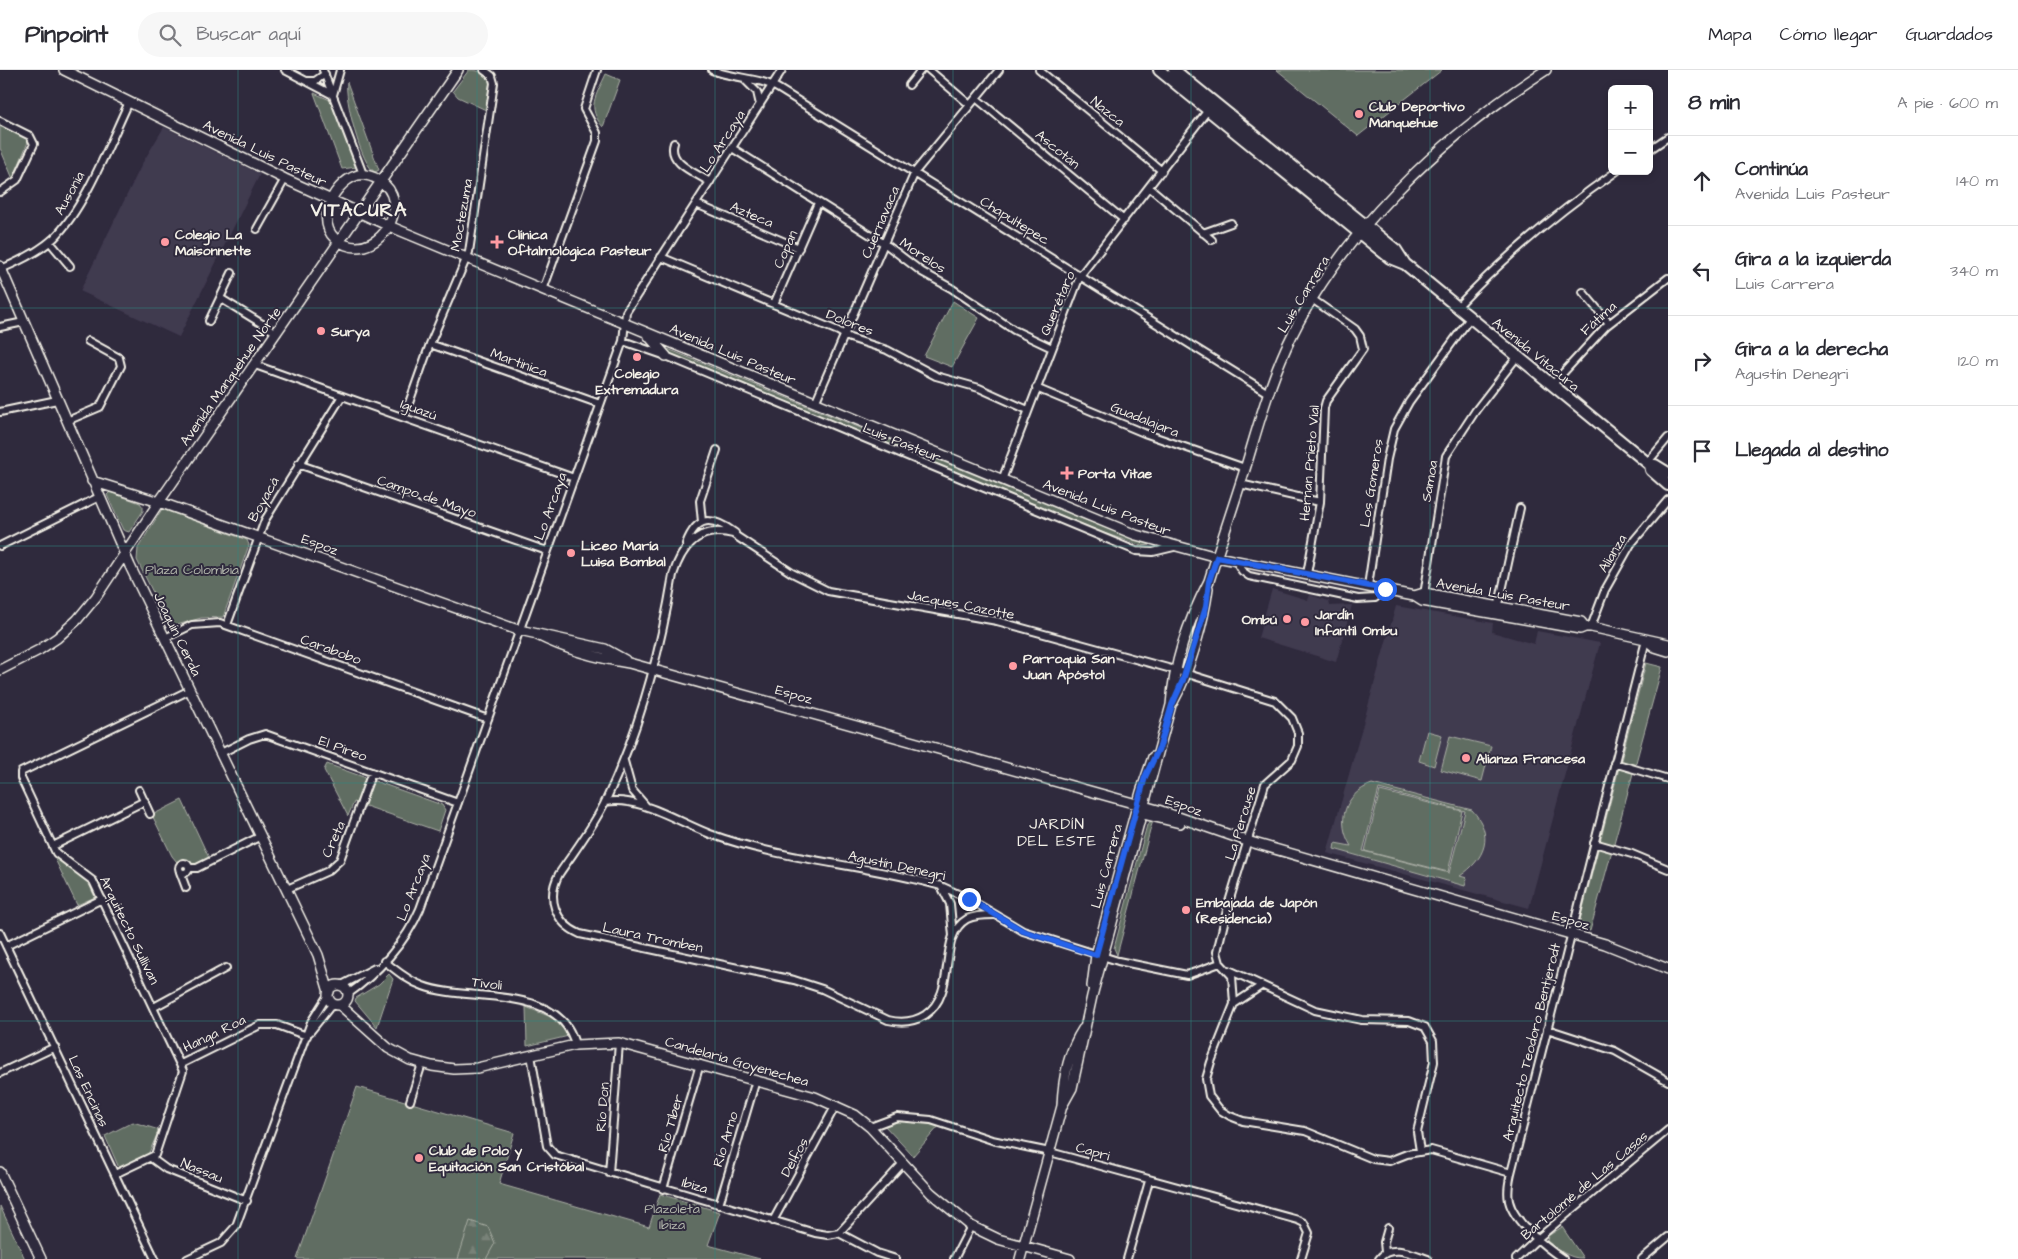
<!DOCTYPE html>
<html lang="es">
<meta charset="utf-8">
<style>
body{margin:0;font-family:"Architects Daughter",sans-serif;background:#f7f7f7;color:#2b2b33}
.controls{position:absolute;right:15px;top:15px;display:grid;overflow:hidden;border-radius:8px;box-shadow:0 2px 8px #0003}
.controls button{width:45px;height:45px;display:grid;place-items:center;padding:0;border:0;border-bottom:1px solid #e1e1e2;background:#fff;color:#2b2b33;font:25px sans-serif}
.stop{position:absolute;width:15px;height:15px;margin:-11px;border:4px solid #2563eb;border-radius:50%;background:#fff}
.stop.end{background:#2563eb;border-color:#fff;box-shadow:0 1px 5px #0008}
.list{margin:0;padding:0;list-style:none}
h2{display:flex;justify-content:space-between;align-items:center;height:65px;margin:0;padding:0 20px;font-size:21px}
h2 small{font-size:16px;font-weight:400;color:#7c7c81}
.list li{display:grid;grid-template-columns:32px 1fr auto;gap:15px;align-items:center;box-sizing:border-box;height:90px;padding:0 20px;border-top:1px solid #e1e1e2}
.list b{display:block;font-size:19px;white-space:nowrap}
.list p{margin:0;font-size:16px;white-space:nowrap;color:#7c7c81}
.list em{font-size:16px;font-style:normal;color:#7c7c81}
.icon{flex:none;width:28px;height:28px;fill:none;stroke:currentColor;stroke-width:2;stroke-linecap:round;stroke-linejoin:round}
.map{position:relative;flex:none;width:1668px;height:1189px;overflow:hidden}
header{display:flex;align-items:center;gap:30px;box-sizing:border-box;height:70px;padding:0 25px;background:#fff;border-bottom:1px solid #e1e1e2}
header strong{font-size:24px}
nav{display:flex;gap:28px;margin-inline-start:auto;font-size:18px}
.search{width:350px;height:45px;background:#f7f7f7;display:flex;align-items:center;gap:12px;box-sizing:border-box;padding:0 18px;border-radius:28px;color:#7c7c81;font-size:19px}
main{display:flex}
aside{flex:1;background:#fff}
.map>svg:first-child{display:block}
</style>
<header>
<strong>Pinpoint</strong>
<div class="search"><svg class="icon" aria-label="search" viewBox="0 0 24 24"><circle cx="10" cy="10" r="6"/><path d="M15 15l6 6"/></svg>Buscar aquí</div>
<nav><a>Mapa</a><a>Cómo llegar</a><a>Guardados</a></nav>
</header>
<main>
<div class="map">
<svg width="1668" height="1189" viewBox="0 0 1668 1189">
<defs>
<pattern id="forest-firs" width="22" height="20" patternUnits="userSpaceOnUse" patternTransform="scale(1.25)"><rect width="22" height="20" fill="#616d62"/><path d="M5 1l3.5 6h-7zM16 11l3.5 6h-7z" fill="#788278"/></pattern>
</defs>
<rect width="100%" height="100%" fill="#2f2a3d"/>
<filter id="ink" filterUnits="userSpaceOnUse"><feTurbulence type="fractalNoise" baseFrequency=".02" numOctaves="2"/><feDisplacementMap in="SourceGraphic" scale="10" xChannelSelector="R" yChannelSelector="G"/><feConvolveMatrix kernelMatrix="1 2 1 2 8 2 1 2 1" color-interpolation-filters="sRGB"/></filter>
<g filter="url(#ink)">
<path fill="#413a50" d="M164,57L260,104L179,267L80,221L143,92Z
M1272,519L1308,530L1310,525L1329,531L1330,536L1352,535L1336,592L1258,568Z
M1396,536L1493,553L1492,562L1534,574L1537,561L1600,573L1529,838L1327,783Z"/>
<path fill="#616d62" stroke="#aaafa5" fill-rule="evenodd" d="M469,0C478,0 485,2 490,10L486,40L458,27L453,21Z
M1277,0H1442L1358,66Z
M606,4L620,10L603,57C586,37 596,26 606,4Z
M347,12L379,100L375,102C361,96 344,27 347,12Z
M314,23L330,30L357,97L342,99Z
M0,53L26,67L28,72L13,109L0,78Z
M953,231L979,248L952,297L924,286Z
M663,277L1085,450L1150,475L1142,476L1104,463L666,283Z
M110,422L140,433L143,437V441L129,462L123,460L107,425Z
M162,439L247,470L249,475L223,547L201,548L170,557L137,490L138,478Z
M1646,593L1662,597L1590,861L1581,858L1579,854Z
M1427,661L1442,665L1434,696L1419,691Z
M1450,666L1491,676L1482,711L1441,700Z
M327,694L442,735L445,740L438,761L354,732L348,746L324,700Z
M1372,714L1472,740C1495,765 1485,789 1460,806L1467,808L1465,816L1334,779L1335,773L1351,776C1336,752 1344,724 1372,714ZM1379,719L1465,741L1449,803L1363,781Z
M1380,721L1462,741L1448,802L1365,781Z
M182,730L209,788L193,795L185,791L177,792L172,786L152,745Z
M1153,751L1151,757L1117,885L1114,878L1147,755Z
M54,787L87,810L95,827L77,835Z
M389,904L393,909L377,957L355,931L356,928L379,914Z
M526,937L556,949L573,965L527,976Z
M357,1017L514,1063L499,1114L649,1157L660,1124L720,1142L708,1175L760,1189H297Z
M913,1051L939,1056L913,1086L884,1055L898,1052Z
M133,1052L159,1060L148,1085L119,1098L105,1066Z
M0,1136L25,1189H0Z
M1562,1157L1583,1188C1569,1189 1558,1179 1547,1171L1548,1166Z"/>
<path fill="url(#forest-firs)" stroke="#aaafa5" d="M470,1151L488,1157L495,1173L486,1189H458Z"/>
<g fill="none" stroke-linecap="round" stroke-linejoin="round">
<g stroke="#f4f1e8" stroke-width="10">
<path id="street" d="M285,0L333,25L340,0
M323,0L363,104
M712,0C734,9 760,7 779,19L1268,323
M929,0L970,35
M1039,0L1162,101
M308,11H315L325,4
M746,11L757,22L760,35
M909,15L921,0
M976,28L1124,150
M0,51L30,66L34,74L17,110L0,122
M674,73C667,93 696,103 710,112
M732,78L888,176L922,202L951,218L1014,260L1052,278
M1649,80L1668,67
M1149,117L1212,170
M696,134L799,178
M257,159L285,109
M1203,163L1231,153
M50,172L70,196
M661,187L838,261L850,268L887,280L936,306L979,318L1028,340
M1,199C20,191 39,182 54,168C85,138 110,72 129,32
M543,220L597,71V63L584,39L597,0
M1583,222L1609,253
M220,228L277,263
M774,234L818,133
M1457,237C1506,185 1558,142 1617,101
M209,251L232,203
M0,257L24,252
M623,271L666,286L1136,481L1153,482L1174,477
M430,274L600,334
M255,295L574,408
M1552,315L1606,256L1668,208
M1036,318L1144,363L1245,398
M815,333L915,102L999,0
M0,342L57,330
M404,347L430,274L469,182L494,13L492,6L484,0
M67,351L100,337L121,296L119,288L88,271
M1647,393L1668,368
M298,394L547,481
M1002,410L1080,206L1208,40
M1240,414L1320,432
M702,452L700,431L717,380
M686,474C697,445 712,446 735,463
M0,476L99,427
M1236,491L1242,501L1249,506L1358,529L1375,528L1385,519
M1307,504L1320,432L1324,338L1326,331L1363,279L1360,266L1355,259L1312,229
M1368,516L1387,389L1394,359L1409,332L1470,248
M1424,525L1446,386L1476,340L1517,287
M1498,539L1520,438
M227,555L265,450L342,326
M1591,557L1605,520L1631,474L1668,430
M165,568L192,555L220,553L488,649
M221,683L249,669L265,664L458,733
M624,691L632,720L645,735
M1614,693L1668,709
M139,720L150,744
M605,732C638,725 678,752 710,764C784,791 865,794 941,816L969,829L1023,861L1118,891L1187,905L1220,893
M1594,773L1632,784L1668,799
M53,776L145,731
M179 798a5 5 0 1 1 10 0a5 5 0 1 1-10 0Z
M189,798H197L261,766
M180,802L186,818
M941,816L950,834L953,866
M287,819L328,801L340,790L372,702
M994,845C986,845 975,845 967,849C936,867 959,922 925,945C914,952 901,953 888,950L822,919L794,910L580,864C555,853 546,828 559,804C575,780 594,756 606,730C640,659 660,583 673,505C682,476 699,455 733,464L792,503L828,521L997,551L1175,600L1275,631L1292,648L1298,663V676L1292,690L1265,714L1229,832L1217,882L1220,893L1232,906L1234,934L1211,992L1206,1009L1209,1026L1220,1040L1230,1046L1243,1051L1305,1061L1373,1089L1389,1091L1407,1084L1431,1080L1511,1103
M0,863L155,1189
M6,876L102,829
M384,891C396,900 408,911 423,916C467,933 561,913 575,975
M1229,900L1315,940L1362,950L1409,951L1425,957L1433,971L1434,992L1417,1062L1420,1081
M340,916L375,898
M348,924C377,904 406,872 420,839L623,271L626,242L782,0
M1234,934L1261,916
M154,937L226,898
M1547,959L1615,981L1668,1011
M310,962L330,937L335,935
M531,985L547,1076L555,1085L815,1163L828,1165L839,1163L903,1093
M181,994L260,955H277L307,966
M0,1003L55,977
M410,1031L422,994
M870,1057L897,1047L931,1050L992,1070L1050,1082L1298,1150L1304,1153L1309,1163L1301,1189
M151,1088L166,1099L247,1131
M609,1103L619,973
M115,1104L155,1085L183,1001L93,811L56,783L21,708V702L190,620
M663,1119L700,994
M719,1135L756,1010
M773,1151L836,1035
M839,1163L877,1183L896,1189
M1385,1182L1384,1172L1388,1158
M187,1189L221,1173L236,1156L311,952L328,925
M954,1189L971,1156
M1127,1189L1149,1111
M1379,1189C1390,1173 1413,1184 1428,1189
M1516,1189L1536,1170L1668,1060
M1563,1189C1545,1177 1514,1152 1509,1131C1507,1121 1509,1112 1511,1103L1646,570
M1642,1189L1668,1167"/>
</g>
<g stroke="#f4f1e8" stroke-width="12">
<path id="secondary" d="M64,0L285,109L389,156L1136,465L1217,487L1414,526L1422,531L1580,559L1585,557H1591L1668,574
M358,105C366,104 372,106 379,110C414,132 381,188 346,175C310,162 330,113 358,105Z
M0,196L130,496L318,885L329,922
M647,264L666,286
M92,411L159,432L515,559L605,579L625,590
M1414,526L1424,523L1581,552L1585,557
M537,565C567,580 596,588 629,593L1158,740L1247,771L1605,874L1668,899
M1646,570L1655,577L1668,581
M0,600L39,580L57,568L77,550L96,527L159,432L458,0
M1173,632C1189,604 1204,551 1208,518
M1136,745L1143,744L1180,753
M328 925a10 10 0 1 1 20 0a10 10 0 1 1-20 0Z
M1092,916L1096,885L1141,722L1153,687
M340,935L388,978L410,990L432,996L454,999L477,998L575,975L619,973L815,1027L855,1045L870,1057L931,1123L971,1156L998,1169L1070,1189
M1062,1036L1072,1018L1092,926L1171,635C1174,592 1189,549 1209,511C1221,472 1234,434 1246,396C1258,356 1269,316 1286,278C1337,165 1443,66 1546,0
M0,1102L41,1189
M1020,1189L1062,1036C1063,1008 1068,982 1083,959"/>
</g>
<g stroke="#f4f1e8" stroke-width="14">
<path id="primary" d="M1159,0L1368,170L1390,188L1405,194L1650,395L1651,400L1668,415
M1174,0L1396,180L1405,194
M1650,395H1655L1668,403"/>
</g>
<use href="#street" stroke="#2f2a3d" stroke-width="6"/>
<use href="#secondary" stroke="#2f2a3d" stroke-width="9"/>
<use href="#primary" stroke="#2f2a3d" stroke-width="10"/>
</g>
</g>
<g fill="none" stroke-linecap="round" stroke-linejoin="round" filter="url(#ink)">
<path stroke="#2563eb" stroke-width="6" d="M969,829L1023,861L1096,885L1145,707L1160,676L1172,635L1183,610L1206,537L1209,511L1217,487L1385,519"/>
</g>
<path fill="none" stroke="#318880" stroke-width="1" stroke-opacity="0.55" d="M238,0V1189M477,0V1189M715,0V1189M953,0V1189M1191,0V1189M1430,0V1189M0,238H1668M0,476H1668M0,713H1668M0,951H1668"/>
<g fill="#ff9aa2" stroke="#2f2a3d" stroke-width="2">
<circle cx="1359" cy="44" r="5"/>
<circle cx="165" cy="172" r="5"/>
<path d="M494.5 164.5h5v5h5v5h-5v5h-5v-5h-5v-5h5z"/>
<circle cx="321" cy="261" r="5"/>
<circle cx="637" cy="287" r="5"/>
<path d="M1064.5 395.5h5v5h5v5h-5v5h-5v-5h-5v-5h5z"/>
<circle cx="571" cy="483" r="5"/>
<circle cx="1287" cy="549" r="5"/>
<circle cx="1305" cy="552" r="5"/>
<circle cx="1013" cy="596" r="5"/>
<circle cx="1466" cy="688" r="5"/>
<circle cx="1186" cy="840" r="5"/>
<circle cx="419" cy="1088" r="5"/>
</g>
<g text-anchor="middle" stroke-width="4" stroke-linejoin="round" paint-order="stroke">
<g font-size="14" font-weight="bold" fill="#f4f1e8" stroke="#2f2a3d" text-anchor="start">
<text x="1369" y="41">Club Deportivo<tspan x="1369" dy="16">Manquehue</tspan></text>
<text x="175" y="169">Colegio La<tspan x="175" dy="16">Maisonnette</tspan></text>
<text x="508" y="169">Clínica<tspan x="508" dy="16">Oftalmológica Pasteur</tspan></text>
<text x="331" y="266">Surya</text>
<text x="637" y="308" text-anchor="middle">Colegio<tspan x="637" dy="16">Extremadura</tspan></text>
<text x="1078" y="408">Porta Vitae</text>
<text x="581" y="480">Liceo María<tspan x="581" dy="16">Luisa Bombal</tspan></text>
<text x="1315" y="549">Jardín<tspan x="1315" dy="16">Infantil Ombu</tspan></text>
<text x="1277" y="554" text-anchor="end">Ombú</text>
<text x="1023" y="593">Parroquia San<tspan x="1023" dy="16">Juan Apóstol</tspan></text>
<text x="1476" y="693">Alianza Francesa</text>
<text x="1196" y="837">Embajada de Japón<tspan x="1196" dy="16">(Residencia)</tspan></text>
<text x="429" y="1085">Club de Polo y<tspan x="429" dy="16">Equitación San Cristóbal</tspan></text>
</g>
<g font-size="14" fill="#f4f1e8" stroke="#2f2a3d">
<text transform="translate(1108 41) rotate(39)" y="5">Nazca</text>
<text transform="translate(722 71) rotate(-57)" y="5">Lo Arcaya</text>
<text transform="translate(1058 79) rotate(39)" y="5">Ascotán</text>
<text transform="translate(265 83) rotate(26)" y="5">Avenida Luis Pasteur</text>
<text transform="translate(69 123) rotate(-61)" y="5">Ausonia</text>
<text transform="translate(752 144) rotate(23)" y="5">Azteca</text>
<text transform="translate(461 145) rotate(-80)" y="5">Moctezuma</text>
<text transform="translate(1015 150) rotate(32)" y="5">Chapultepec</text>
<text transform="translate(880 152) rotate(-67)" y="5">Cuernavaca</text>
<text transform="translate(785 179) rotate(-66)" y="5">Copan</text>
<text transform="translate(923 185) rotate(34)" y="5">Morelos</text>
<text transform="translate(1303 224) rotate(-59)" y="5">Luis Carrera</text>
<text transform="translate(1057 233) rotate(-67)" y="5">Querétaro</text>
<text transform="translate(1598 248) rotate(-42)" y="5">Fátima</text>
<text transform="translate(850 252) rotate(22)" y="5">Dolores</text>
<text transform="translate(733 284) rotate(23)" y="5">Avenida Luis Pasteur</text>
<text transform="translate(1536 284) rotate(39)" y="5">Avenida Vitacura</text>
<text transform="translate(519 292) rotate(20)" y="5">Martinica</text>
<text transform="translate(230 306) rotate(-55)" y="5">Avenida Manquehue Norte</text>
<text transform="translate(419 339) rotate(20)" y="5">Iguazú</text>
<text transform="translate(1145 349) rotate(22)" y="5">Guadalajara</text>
<text transform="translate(902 372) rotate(22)" y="5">Luis Pasteur</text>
<text transform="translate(1309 393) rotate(-85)" y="5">Hernan Prieto Vial</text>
<text transform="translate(1429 411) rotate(-80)" y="5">Samoa</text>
<text transform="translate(1371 413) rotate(-81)" y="5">Los Gomeros</text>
<text transform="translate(427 426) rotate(19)" y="5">Campo de Mayo</text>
<text transform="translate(263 429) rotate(-61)" y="5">Boyacá</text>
<text transform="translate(550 436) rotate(-70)" y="5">Lo Arcaya</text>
<text transform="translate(1107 437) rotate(21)" y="5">Avenida Luis Pasteur</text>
<text transform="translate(320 474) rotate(20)" y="5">Espoz</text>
<text transform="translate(1612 483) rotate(-59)" y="5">Alianza</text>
<text transform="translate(1503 524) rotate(10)" y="5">Avenida Luis Pasteur</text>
<text transform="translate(961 534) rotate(11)" y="5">Jacques Cazotte</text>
<text transform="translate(178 564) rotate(64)" y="5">Joaquín Cerda</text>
<text transform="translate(331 579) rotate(20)" y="5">Carabobo</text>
<text transform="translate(794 624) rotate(16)" y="5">Espoz</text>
<text transform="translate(343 678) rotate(20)" y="5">El Pireo</text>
<text transform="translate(1184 735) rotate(20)" y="5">Espoz</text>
<text transform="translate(1240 753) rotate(-73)" y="5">La Perouse</text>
<text transform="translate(333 769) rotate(-66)" y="5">Creta</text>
<text transform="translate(897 795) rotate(12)" y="5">Agustín Denegri</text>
<text transform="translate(1106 796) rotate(-75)" y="5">Luis Carrera</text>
<text transform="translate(413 817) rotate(-69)" y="5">Lo Arcaya</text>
<text transform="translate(1571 850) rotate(16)" y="5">Espoz</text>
<text transform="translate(130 860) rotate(64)" y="5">Arquitecto Sullivan</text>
<text transform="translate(653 867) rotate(12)" y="5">Laura Tromben</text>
<text transform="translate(487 913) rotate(7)" y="5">Tivoli</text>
<text transform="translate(214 963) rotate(-26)" y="5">Hanga Roa</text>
<text transform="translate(1531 972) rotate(-76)" y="5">Arquitecto Teodoro Bentjerodt</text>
<text transform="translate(737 991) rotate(16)" y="5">Candelaria Goyenechea</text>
<text transform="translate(89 1021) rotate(65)" y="5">Las Encinas</text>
<text transform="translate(602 1037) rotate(-86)" y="5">Río Don</text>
<text transform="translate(670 1053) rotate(-74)" y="5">Río Tíber</text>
<text transform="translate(725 1069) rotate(-73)" y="5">Río Arno</text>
<text transform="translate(1093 1081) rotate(16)" y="5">Capri</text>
<text transform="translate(794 1087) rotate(-61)" y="5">Delfos</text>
<text transform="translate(202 1100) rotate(22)" y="5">Nassau</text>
<text transform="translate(695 1115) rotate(16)" y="5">Ibiza</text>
<text transform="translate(1584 1115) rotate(-40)" y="5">Bartolomé de Las Casas</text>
</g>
<g font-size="14" fill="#b2b6ac" stroke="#2f2a3d">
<text x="192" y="504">Plaza Colombia</text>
<text x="672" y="1143">Plazoleta<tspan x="672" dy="16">Ibiza</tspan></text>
</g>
<g font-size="15" letter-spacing="1" fill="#f4f1e8" stroke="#2f2a3d">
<text x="1057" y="759">JARDÍN<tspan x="1057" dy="17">DEL ESTE</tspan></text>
</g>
<g font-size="19" font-weight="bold" letter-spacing="1" fill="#f4f1e8" stroke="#2f2a3d">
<text x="359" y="146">VITACURA</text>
</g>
</g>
</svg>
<div class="controls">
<button>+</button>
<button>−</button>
</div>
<div class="stop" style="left:1385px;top:519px"></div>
<div class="stop end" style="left:969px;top:829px"></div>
</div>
<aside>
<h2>8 min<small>A pie · 600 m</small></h2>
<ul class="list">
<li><svg class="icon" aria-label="ahead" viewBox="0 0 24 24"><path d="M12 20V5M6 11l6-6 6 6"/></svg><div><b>Continúa</b><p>Avenida Luis Pasteur</p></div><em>140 m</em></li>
<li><svg class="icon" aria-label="left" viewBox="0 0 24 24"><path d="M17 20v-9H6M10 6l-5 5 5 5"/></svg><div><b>Gira a la izquierda</b><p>Luis Carrera</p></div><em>340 m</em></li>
<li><svg class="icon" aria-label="right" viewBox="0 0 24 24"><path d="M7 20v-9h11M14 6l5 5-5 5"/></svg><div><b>Gira a la derecha</b><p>Agustín Denegri</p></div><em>120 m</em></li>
<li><svg class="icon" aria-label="arrive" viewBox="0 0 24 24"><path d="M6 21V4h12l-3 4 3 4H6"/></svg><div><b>Llegada al destino</b></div></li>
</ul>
</aside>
</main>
